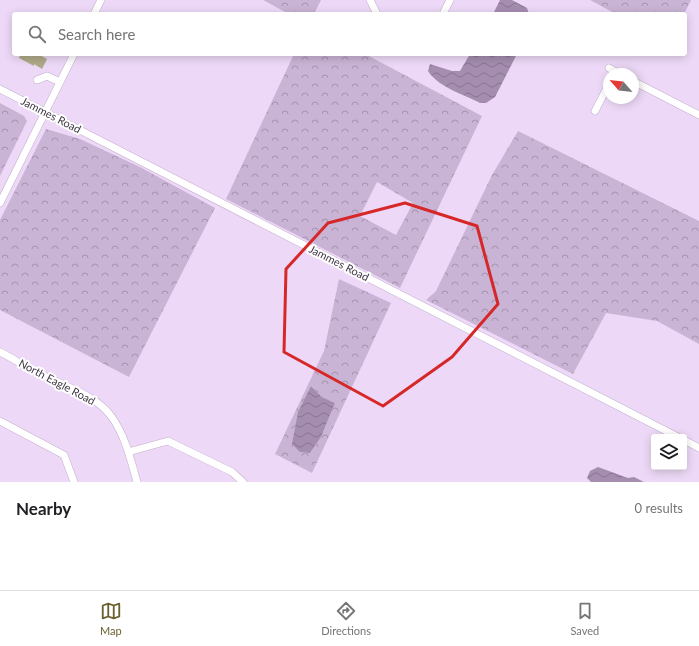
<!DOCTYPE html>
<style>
body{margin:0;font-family:Lato,sans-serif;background:#f2f2f2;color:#202124}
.controls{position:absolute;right:12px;bottom:12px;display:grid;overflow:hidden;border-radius:4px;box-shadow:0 2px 10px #0003}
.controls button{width:36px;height:36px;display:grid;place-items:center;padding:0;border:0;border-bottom:1px solid #e0e0e0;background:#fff;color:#202124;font:20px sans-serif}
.compass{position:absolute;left:603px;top:68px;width:36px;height:36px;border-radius:50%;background:#fff;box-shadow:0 2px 10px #0003;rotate:297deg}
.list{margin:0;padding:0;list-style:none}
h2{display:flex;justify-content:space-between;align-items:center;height:52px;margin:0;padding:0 16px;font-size:17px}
h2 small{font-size:13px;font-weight:400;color:#757577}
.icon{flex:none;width:22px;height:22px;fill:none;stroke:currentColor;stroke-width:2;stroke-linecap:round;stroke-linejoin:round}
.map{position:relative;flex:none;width:699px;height:482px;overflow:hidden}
.search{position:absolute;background:#fff;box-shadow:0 2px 10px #0003;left:12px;right:12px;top:12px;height:44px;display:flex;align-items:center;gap:10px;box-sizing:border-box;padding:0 14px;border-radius:4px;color:#757577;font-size:15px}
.sheet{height:108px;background:#fff}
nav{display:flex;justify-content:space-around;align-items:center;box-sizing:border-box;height:56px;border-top:1px solid #e0e0e0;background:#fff;font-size:11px;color:#757577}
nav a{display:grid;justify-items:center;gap:2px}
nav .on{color:#6a602d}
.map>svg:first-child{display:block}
</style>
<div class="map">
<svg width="699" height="482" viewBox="0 0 699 482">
<defs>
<pattern id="forest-crowns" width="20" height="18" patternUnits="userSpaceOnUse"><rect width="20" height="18" fill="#cab4d5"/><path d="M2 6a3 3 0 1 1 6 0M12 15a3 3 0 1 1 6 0" fill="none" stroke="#a593ae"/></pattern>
<pattern id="water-waves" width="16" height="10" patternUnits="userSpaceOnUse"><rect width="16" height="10" fill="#a58db0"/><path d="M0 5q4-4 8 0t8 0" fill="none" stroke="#887491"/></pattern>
</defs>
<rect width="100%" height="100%" fill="#edd9f7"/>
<path fill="url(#forest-crowns)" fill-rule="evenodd" d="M263,0H321L314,14H289Z
M590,0H691L684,14H616Z
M294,54H365L482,116L400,288L226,199ZM377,182L413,203L396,235L360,216Z
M0,103L24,116L27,121L0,176Z
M46,129L80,139L140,167L215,208L129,377L0,310V220Z
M518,131L699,221V344L657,321L606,313L573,374L426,300L436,291L492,175Z
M339,279L391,303L312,473L275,454L324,351ZM311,386L322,397L335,403L321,437L310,453L300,452Z"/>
<path fill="url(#water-waves)" d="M500,0H512L527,8L529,14H493Z
M470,54H517L495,97L486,103H480C463,94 438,87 428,71L430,64L452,71H460Z
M311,386L322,397L335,403L321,437L310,453L300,452L292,444L298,412Z
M598,467L628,478L634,477L644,482H591L587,478L590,471Z"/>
<path fill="#b0aa89" d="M21,54H38L47,59L42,69L34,64V66L19,58Z"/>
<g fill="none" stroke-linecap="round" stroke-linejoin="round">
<g stroke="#c1aecb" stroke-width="8">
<path id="minor" d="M370,0L377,14
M94,14L101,0
M443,14L450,0
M609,68L620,74
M37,80L47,76L60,82
M633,81L699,115
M0,89L678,437
M595,111L609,84
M0,203L74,54
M0,352C16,360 32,371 49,378C71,389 96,396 111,416C125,435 131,460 137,482
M0,421L64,455L74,482
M684,440L699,448
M128,452L168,441L232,472L243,482"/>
</g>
<use href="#minor" stroke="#fff" stroke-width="7"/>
</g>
<path fill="none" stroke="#d62828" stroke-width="3" stroke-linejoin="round" d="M405,203L477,226L498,304L452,357L383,406L284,352L286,269L328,223Z"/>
<g text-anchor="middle" stroke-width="4" stroke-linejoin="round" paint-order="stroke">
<g font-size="11" fill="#403844" stroke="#fff">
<text transform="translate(51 115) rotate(27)" y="4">Jammes Road</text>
<text transform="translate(339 263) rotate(27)" y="4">Jammes Road</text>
<text transform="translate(57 382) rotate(28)" y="4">North Eagle Road</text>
</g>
</g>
</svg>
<div class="controls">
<button><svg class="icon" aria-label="layers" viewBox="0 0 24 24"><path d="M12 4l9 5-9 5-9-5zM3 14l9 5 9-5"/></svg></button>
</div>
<svg class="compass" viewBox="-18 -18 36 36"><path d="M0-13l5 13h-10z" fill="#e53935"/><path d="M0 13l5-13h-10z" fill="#757577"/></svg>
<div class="search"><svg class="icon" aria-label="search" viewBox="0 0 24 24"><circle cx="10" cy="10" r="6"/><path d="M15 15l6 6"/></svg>Search here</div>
</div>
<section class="sheet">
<h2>Nearby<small>0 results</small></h2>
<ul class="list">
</ul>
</section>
<nav>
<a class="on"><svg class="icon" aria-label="map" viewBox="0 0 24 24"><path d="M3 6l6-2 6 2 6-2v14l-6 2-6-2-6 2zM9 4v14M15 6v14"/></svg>Map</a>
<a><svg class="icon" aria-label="directions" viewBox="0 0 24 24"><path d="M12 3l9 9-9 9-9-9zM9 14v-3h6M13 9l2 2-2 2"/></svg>Directions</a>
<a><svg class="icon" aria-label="saved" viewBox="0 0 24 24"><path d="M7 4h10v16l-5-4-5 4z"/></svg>Saved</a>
</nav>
